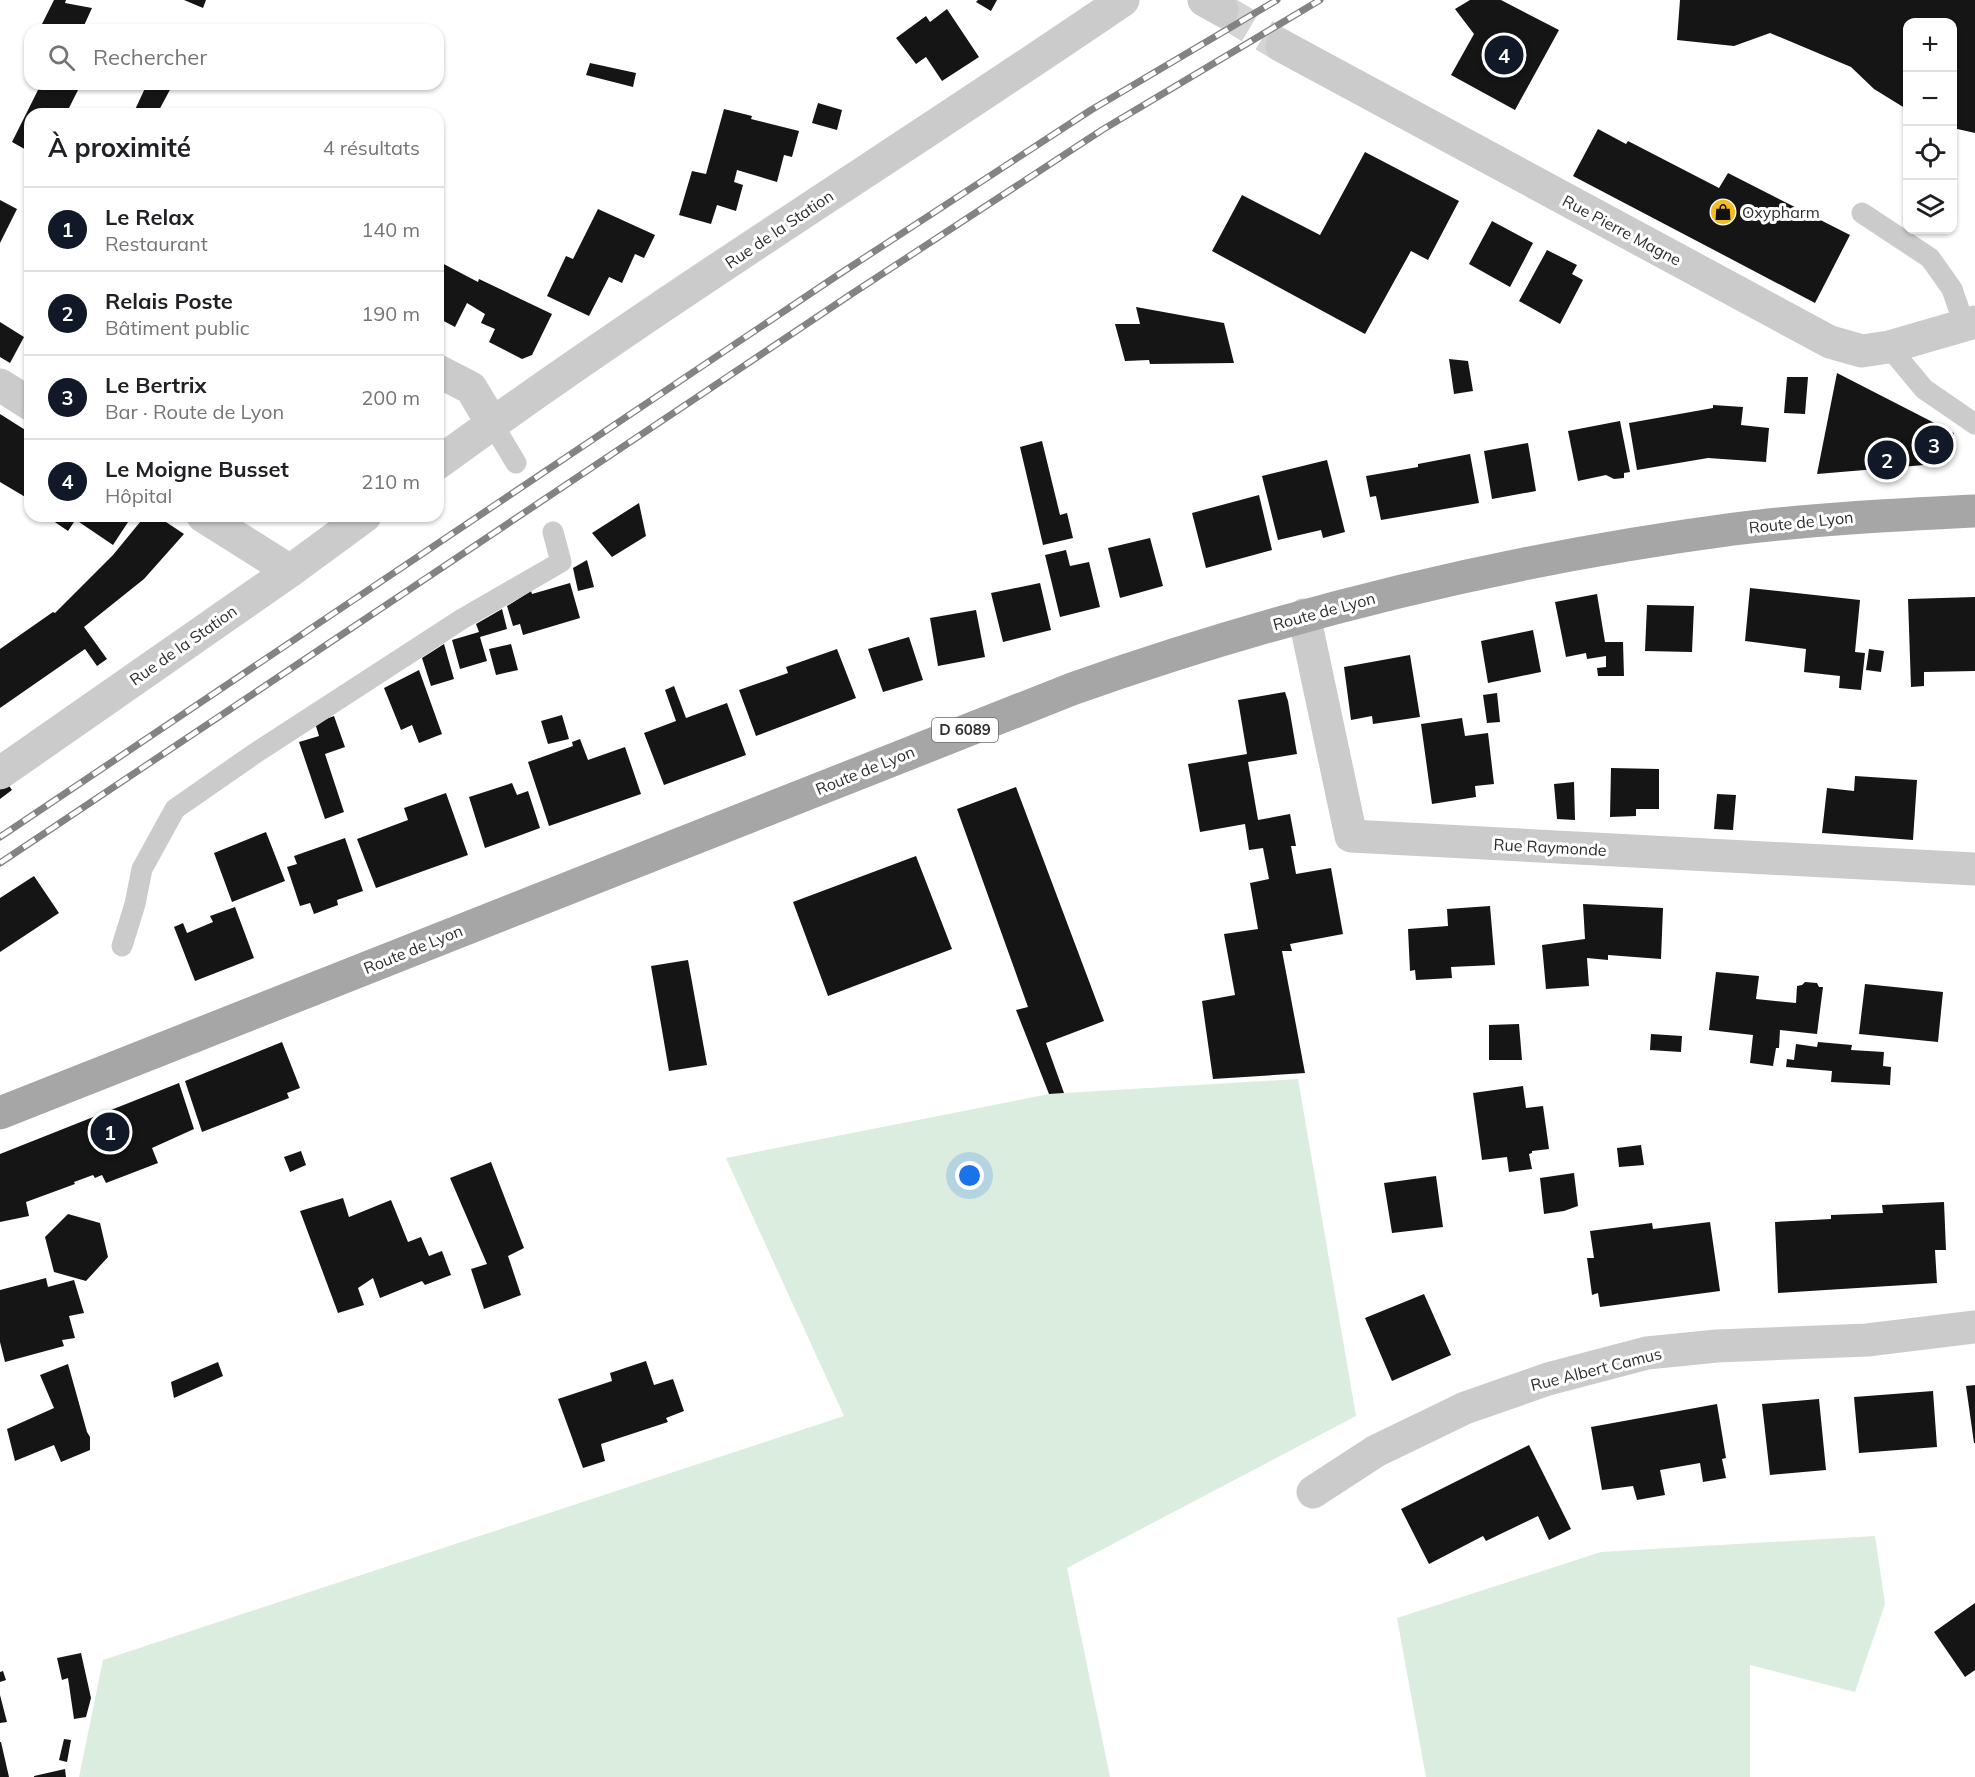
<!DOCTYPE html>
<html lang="fr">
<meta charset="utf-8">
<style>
body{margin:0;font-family:Mulish,sans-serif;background:#f2f2f2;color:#202124}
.controls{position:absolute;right:18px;top:18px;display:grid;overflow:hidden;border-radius:12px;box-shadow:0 2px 4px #0004}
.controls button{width:54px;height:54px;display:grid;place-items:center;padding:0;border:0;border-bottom:2px solid #e0e0e0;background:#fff;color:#202124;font:30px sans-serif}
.you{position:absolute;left:970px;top:1176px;width:21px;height:21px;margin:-15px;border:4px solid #fff;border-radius:50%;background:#1a73e8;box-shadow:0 0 0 9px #1a73e833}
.badge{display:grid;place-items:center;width:39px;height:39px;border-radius:50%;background:#111827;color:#fff;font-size:20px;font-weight:700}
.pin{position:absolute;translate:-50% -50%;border:3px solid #fff;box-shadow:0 2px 6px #0006}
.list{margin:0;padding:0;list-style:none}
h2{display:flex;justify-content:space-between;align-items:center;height:78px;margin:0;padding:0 24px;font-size:26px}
h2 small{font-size:20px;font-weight:400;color:#757577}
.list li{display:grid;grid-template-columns:39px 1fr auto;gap:18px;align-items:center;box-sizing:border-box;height:84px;padding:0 24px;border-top:2px solid #e0e0e0}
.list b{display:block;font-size:22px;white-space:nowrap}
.list p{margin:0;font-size:20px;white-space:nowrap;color:#757577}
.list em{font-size:20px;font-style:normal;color:#757577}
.icon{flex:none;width:33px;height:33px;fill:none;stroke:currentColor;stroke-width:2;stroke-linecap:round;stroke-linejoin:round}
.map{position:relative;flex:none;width:1975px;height:1777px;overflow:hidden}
.search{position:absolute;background:#fff;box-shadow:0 2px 4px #0004;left:24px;top:24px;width:420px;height:66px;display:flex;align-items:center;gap:15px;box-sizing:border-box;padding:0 21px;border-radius:18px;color:#757577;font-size:22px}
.panel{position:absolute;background:#fff;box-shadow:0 2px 4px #0004;left:24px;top:108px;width:420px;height:414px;border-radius:18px}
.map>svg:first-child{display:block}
</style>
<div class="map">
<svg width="1975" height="1777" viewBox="0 0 1975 1777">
<rect width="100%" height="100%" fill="#fff"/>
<path fill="#daeddf" d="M1298,1079L1356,1416L1067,1568L1110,1777H79L103,1660L844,1416L726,1158L1049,1094Z
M1875,1536L1885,1604L1855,1692L1750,1665V1777H1426L1397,1618L1601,1552Z"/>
<path fill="#151515" d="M54,0H66L65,3L92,8L82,30H39Z
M184,0H206L203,8Z
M978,0H997L991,11L976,2Z
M1470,0H1501L1559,30L1515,110L1451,75L1474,34L1455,9Z
M1680,0H1975V133L1953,128V22H1908V110L1874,89L1851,67L1770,33L1734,46L1677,40Z
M947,9L979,57L942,81L926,57L916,64L896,38L926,16L930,22Z
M590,63L636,73L633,87L586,75Z
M41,84H81L66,114H30V152L12,142Z
M147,84H173L157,114H133Z
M818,103L842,110L837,130L812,123Z
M724,109L752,116L751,119L799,131L792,157L784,155L777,182L737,170L734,182L743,185L736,211L717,205L711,224L679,215L692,171L706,174Z
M1598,129L1626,144L1628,141L1719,188L1728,173L1850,235L1815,303L1573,176Z
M1365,152L1459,201L1428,260L1411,251L1365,334L1212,251L1242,195L1320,235Z
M0,200L17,209L0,243Z
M598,209L655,235L644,258L635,254L622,283L609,277L589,316L547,296L566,256L573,259Z
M1492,221L1533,243L1510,287L1469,264Z
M1547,250L1577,265L1572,274L1583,280L1560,324L1519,301Z
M438,261L478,282L479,279L552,314L532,355L522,359L489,342L495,329L481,323L485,314L467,303L455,327L438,318Z
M1136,307L1224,323L1234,363L1150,364L1149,360L1125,361L1115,324H1140Z
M0,322L24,337L10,363L0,357Z
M1449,359L1468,361L1473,391L1454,394Z
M1837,373L1954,433L1948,463L1817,474Z
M1787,377H1808L1805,414L1784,413Z
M1713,405L1743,407L1741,425L1769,428L1766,462L1708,458L1637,470L1629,423L1713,408Z
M0,414L30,433V493L27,498L0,482Z
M1620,421L1630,472L1624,473V478L1614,479L1606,475L1578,481L1568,431Z
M1042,441L1060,515L1067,513L1073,538L1043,545L1020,447Z
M1528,443L1536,491L1492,499L1484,451Z
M1470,454L1479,503L1381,520L1376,496L1370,497L1366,476L1418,467V464Z
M1327,460L1345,532L1323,538L1321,530L1278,540L1262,476Z
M1259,495L1272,550L1206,568L1192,513Z
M639,503L646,536L612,557L592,533Z
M46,516H78L68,531Z
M83,516H132L113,545L79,522Z
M145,516H157L184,534L144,579L84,627L107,659L97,666L85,649L0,708V649L53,612L55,613L113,555Z
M1150,538L1163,586L1120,598L1108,548Z
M1066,550L1070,566L1089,562L1100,607L1060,617L1045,555Z
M587,560L594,587L578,591L573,568Z
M570,583L580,618L523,635L520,624L513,626L507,606L531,591L532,594Z
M1040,583L1051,630L1003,642L991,593Z
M1750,588L1860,600L1855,652L1865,653L1861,690L1839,688L1840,676L1804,672L1806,649L1745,641Z
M1597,594L1605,642H1623L1624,676H1598L1597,668L1606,667V656L1587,659L1586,653L1566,657L1555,602Z
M1975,597V671L1924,672V686L1911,687L1908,599Z
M1647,605L1694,606L1692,652L1645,651Z
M502,609L507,629L480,637L487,661L460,669L452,640L479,632L476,624Z
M976,610L985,657L938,666L930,618Z
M1533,630L1541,672L1488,683L1481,641Z
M909,637L923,680L883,692L868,649Z
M444,644L454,679L431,686L422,658Z
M511,644L518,670L496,675L489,649Z
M837,649L856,698L756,736L739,690L788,673L786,667Z
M1869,649L1884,651L1881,672L1866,670Z
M1410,655L1420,717L1373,724L1372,716L1351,720L1344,667Z
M419,670L442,734L419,743L412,725L401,730L384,688Z
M674,686L686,718L727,703L746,755L664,785L644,733L676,721L665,690Z
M1285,692L1288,701L1297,754L1248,762L1258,820L1290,814L1296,846H1291L1296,874L1331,868L1343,934L1290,944L1292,951H1282L1305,1073L1213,1079L1202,1001L1235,995L1224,934L1258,929L1250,883L1269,879L1263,848L1249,850L1245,824L1200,832L1188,764L1247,754L1238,700Z
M1497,693L1500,722L1487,723L1483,695Z
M562,715L569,739L548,744L541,721Z
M334,716L345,747L325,754L344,812L325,819L299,742L319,736L315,723Z
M1462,718L1465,736L1488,733L1494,784L1475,786L1476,797L1432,804L1421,724Z
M580,739L588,760L625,747L641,794L549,826L528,762L573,746L572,742Z
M1611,768L1659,769V809H1636V816L1610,817Z
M1855,776L1917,780L1913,840L1822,833L1827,788L1854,791Z
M1574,782L1575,820L1557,819L1554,784Z
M7,783L12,790L0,799V788Z
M512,783L517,795L528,791L540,828L485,848L469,797Z
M1016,787L1104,1021L1046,1043L1064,1093L1049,1094L1016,1010L1028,1007L957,809Z
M446,793L468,855L376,888L357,839L408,820L404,808Z
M1717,794L1736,795L1733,830L1714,829Z
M266,832L285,881L232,902L214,853Z
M345,838L363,891L337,900L338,905L314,914L310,903L300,906L287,867L297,864L294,856Z
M916,856L952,949L828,996L793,902Z
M34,876L59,913L0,952V898Z
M1583,904L1663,908L1661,959L1608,955V960L1587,958L1589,986L1546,989L1542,945L1585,939Z
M1490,906L1495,965L1451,967L1452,978L1416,980L1415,970L1410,971L1408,929L1448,926L1447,909Z
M235,907L254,958L195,981L174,927L183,923L187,933L213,922L210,916Z
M688,960L707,1065L669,1071L651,966Z
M1716,972L1759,976L1756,999L1796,1003L1797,986L1802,985L1805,982L1817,983L1819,987H1823L1817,1034L1780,1030L1779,1048H1776L1773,1066L1750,1063L1753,1035L1709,1030Z
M1865,984L1943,992L1938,1042L1859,1034Z
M1519,1024L1522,1060H1489V1025Z
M1651,1034L1682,1036L1681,1052L1650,1050Z
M282,1042L300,1088L287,1093L289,1098L202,1132L185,1081Z
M1818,1042L1852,1045L1851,1050L1884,1052L1883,1066L1891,1067L1890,1085L1831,1082L1832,1071L1786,1067L1787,1059L1794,1060L1796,1044L1817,1047Z
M179,1083L194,1129L152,1148L158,1163L106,1183L102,1175L95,1178L93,1175L74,1182L75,1184L26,1202L29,1216L0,1222V1154Z
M1523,1086L1526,1108L1543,1106L1549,1149L1532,1151V1153L1529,1154L1532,1169L1509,1172L1507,1157L1482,1160L1473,1093Z
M1641,1145L1644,1165L1619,1167L1617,1148Z
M301,1151L306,1165L290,1172L284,1157Z
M491,1162L524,1248L508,1256L521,1295L484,1309L471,1269L487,1264L450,1178Z
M1574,1173L1578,1206L1564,1211L1544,1214L1540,1178Z
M1436,1176L1443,1227L1392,1233L1384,1183Z
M343,1198L349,1217L391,1200L408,1242L421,1237L429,1256L442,1251L451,1275L425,1285L422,1281L380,1298L373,1278L358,1288L364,1305L338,1313L300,1211Z
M1944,1202L1946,1250H1935L1937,1283L1778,1293L1775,1222L1831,1219V1215L1883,1213L1882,1205Z
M68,1214L100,1223L108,1257L86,1281L54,1272L45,1237Z
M1710,1222L1720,1291L1600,1307L1598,1293L1592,1295L1587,1258H1594L1590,1231L1652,1223L1653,1229Z
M46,1278L48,1287L74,1280L84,1313L69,1316L75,1338L62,1340L64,1346L5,1362L0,1342V1290Z
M1424,1294L1451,1355L1392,1381L1365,1318Z
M646,1361L654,1385L673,1379L684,1411L666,1418L668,1422L601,1444L605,1461L583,1468L558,1399L612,1381L610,1373Z
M218,1362L223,1376L174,1398L171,1382Z
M68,1364L87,1432L90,1437V1450L61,1462L54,1445L15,1461L7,1429L54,1408L40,1375Z
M1975,1385V1443H1974L1966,1386Z
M1933,1391L1937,1447L1859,1453L1854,1397Z
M1819,1399L1826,1470L1770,1475L1762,1404Z
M1717,1404L1726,1458L1722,1459L1726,1478L1703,1482L1700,1463L1660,1470L1665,1495L1637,1500L1633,1486L1602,1490L1591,1427Z
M1529,1445L1571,1529L1549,1540L1538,1516L1486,1541L1483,1536L1429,1564L1401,1509Z
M1975,1603V1670L1965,1677L1934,1632Z
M81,1653L91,1698L86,1717L74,1719L68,1678L62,1680L57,1658Z
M3,1671L6,1680L0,1682V1672Z
M0,1695L7,1722L0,1723Z
M64,1739L71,1740L67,1762L59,1760Z
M0,1742H1L9,1777H0Z
M65,1769L66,1777H34V1776Z"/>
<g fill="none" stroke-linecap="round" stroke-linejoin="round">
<path stroke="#d5d5d5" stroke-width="33" stroke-dasharray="33 16" stroke-linecap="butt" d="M1222,10L1282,46"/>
<path stroke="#cbcbcb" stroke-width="21" d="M1862,213L1930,258L1952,289L1964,324
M1889,347L1924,389L1975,424
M492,423L516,463
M122,946L135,904L142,869L175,809L254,754L462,619L561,562L553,532"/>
<path stroke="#cbcbcb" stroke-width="33" d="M1204,0L1222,10
M1282,46L1830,342L1862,351L1889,347L1975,322
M438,371L471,388L492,423
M0,385L30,404
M438,463C661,300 896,155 1123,0
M203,516L290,571
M1304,615L1351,836L1975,869
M0,773L290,571L365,516
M1313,1492L1376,1451L1465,1408L1548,1379L1647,1353L1717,1346L1867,1340L1975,1327"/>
<path stroke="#a6a6a6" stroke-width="33" d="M0,1113L1072,689C1287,613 1508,559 1734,529C1814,519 1895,515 1975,511"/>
<g stroke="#838383" stroke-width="7">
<path id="rail" d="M0,837L838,275L1091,110L1277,0
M0,863L850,295L1102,130L1320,0"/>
</g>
<use href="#rail" stroke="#fff" stroke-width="4.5" stroke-dasharray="14" stroke-linecap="butt"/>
</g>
<defs>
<g id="shop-disc" transform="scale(1.35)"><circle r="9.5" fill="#f3bd22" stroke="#fff"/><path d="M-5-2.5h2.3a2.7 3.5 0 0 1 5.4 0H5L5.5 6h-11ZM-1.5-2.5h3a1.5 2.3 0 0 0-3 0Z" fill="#111"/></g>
</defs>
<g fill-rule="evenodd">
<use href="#shop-disc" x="1723" y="212"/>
</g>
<g text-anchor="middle" stroke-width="6" stroke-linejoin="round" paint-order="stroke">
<rect fill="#fff" stroke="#6d6d6d" stroke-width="1.5" x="932" y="718" width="66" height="24" rx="4.5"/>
<g font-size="15" font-weight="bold" fill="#2e2e2e">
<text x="965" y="735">D 6089</text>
</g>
<g font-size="16" fill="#2e2e2e" stroke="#fff" text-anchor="start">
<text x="1742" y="218">Oxypharm</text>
</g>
<g font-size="16" fill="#2e2e2e" stroke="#fff">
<text transform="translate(779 229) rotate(-34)" y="6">Rue de la Station</text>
<text transform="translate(1622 230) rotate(28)" y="6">Rue Pierre Magne</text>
<text transform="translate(1801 522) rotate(-6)" y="6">Route de Lyon</text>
<text transform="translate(1324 611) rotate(-15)" y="6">Route de Lyon</text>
<text transform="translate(183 645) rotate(-35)" y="6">Rue de la Station</text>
<text transform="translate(865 770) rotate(-22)" y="6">Route de Lyon</text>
<text transform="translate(1550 847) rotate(3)" y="6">Rue Raymonde</text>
<text transform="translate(413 949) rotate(-22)" y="6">Route de Lyon</text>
<text transform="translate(1596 1369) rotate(-14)" y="6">Rue Albert Camus</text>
</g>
</g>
</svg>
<div class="controls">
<button>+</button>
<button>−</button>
<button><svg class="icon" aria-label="locate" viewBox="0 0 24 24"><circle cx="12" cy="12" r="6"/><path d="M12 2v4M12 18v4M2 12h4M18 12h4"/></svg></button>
<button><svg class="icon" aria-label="layers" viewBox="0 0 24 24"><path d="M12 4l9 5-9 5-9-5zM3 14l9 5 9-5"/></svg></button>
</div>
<div class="you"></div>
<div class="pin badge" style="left:110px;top:1132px">1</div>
<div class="pin badge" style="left:1887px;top:460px">2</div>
<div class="pin badge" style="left:1934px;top:445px">3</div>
<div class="pin badge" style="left:1504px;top:55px">4</div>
<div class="search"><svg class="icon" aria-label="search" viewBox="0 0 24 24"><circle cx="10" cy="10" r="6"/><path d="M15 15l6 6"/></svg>Rechercher</div>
<section class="panel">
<h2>À proximité<small>4 résultats</small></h2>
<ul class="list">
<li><span class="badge">1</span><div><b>Le Relax</b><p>Restaurant</p></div><em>140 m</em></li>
<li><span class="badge">2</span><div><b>Relais Poste</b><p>Bâtiment public</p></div><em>190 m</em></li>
<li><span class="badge">3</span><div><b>Le Bertrix</b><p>Bar · Route de Lyon</p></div><em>200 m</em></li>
<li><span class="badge">4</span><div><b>Le Moigne Busset</b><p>Hôpital</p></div><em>210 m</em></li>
</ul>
</section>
</div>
